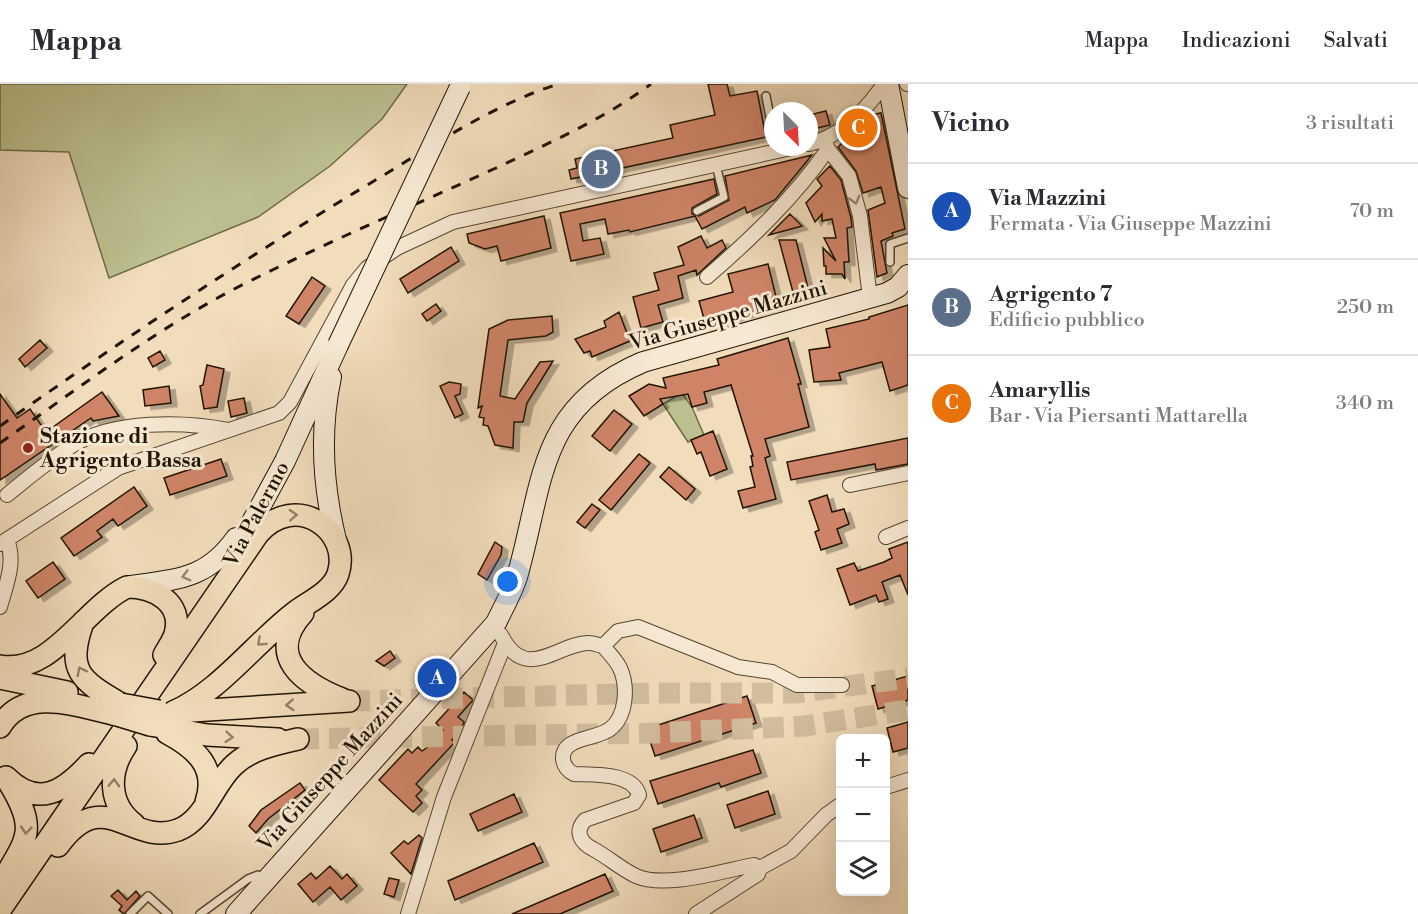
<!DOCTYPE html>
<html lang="it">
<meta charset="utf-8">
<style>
body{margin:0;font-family:"Libre Bodoni",serif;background:#f7f7f7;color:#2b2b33}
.controls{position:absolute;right:18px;bottom:18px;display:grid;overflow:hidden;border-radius:9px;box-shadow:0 6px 24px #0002}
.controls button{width:54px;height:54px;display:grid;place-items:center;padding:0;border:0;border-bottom:2px solid #e1e1e2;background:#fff;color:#2b2b33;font:30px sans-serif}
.compass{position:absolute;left:764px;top:18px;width:54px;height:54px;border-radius:50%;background:#fff;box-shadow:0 6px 24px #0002;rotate:156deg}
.you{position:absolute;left:508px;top:498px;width:21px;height:21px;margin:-15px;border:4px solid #fff;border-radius:50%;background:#1a73e8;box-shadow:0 0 0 9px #1a73e833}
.badge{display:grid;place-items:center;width:39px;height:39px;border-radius:50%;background:#8f2418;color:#fff;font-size:20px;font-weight:700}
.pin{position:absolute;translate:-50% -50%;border:3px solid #fff;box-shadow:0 2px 6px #0006}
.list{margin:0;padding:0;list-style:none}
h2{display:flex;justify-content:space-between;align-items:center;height:78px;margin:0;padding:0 24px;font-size:26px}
h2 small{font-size:20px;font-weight:400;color:#7c7c81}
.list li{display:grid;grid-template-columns:39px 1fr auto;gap:18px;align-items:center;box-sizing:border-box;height:96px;padding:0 24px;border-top:2px solid #e1e1e2}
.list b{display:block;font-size:22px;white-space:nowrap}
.list p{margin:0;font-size:20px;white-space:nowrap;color:#7c7c81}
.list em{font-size:20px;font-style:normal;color:#7c7c81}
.icon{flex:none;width:33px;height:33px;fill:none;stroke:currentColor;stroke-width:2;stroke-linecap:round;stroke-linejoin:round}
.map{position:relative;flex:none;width:908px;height:830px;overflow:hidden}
header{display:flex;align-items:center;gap:36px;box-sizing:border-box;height:84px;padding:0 30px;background:#fff;border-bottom:2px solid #e1e1e2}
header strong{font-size:28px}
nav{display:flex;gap:33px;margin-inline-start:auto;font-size:21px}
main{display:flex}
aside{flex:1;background:#fff}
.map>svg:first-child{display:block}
</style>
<header>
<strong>Mappa</strong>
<nav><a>Mappa</a><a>Indicazioni</a><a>Salvati</a></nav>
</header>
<main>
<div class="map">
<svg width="908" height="830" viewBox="0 0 908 830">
<defs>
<filter id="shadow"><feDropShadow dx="6" dy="3.5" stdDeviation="0" flood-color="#0004"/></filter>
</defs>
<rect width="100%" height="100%" fill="#f1dcbb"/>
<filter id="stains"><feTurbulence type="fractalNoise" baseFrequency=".00333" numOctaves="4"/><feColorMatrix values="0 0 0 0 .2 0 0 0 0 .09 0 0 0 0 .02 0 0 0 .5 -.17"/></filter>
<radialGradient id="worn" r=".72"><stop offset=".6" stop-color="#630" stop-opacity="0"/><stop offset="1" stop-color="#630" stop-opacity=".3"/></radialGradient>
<path fill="#bcc08f" stroke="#6e6a48" stroke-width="1.5" d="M0,0H407L382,35L330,82L258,133L109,194L69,68L0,66Z
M682,309L692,323L704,351L688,358L663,320Z"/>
<path fill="#cf8468" stroke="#211402" stroke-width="1.5" filter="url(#shadow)" d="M708,0H727L730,12L757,7L766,53L571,95L569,86L577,84L575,75L673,54L670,41L715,31Z
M826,27L830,41L809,46V31Z
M881,29L905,145L892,149L893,152L881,157L887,189L877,193L868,126L885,119L881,103L863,109L856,87L838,63L871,31Z
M812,71L775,116L747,129L745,123L702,145L695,132L630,148L629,146L608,150L605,135L580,140L583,157L600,154L604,170L571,177L560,129L714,95L717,110L692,124V130L699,132L729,116L725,92Z
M830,82L841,96L851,134L852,143L847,144L849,178H844L845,195L842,190H826V182H824L823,164L836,177L824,154H836L832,135L822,137V130L815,138L806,119L822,102L817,95Z
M790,130L802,142L769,151Z
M544,132L551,164L501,177L497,162L485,165L469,159L467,150Z
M701,152L707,164L722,156L726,164L697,191L696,186L678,192L683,214L658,221L663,238L641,244L633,213L659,206L654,189L684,181L678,163Z
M779,156H796L809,208L794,212Z
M451,163L459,177L408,209L400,195Z
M768,180L778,221L706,242L699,217L733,208L728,190Z
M312,193L325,202L299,240L286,232Z
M436,220L441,227L427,237L422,230Z
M908,221V301L890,307L882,278L839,289L841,296L814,298L809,266L830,263L826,245L869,235V233Z
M619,228L630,257L592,273L590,267L584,269L575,255L606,243L604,237Z
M552,232L553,248L546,252L508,256L500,312L515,315L540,278L553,277L527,319L523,338H514L513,364L495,361L488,342L483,341L484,334L479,333L482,322L478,324L489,245L508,236Z
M788,254L801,300H798L809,343L765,355L770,372L765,374L776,415L743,424L738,407L755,403L750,383L753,382L751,372H753L731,301L704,308L707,319L692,323L688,310L660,315L663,320L644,332L629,312L649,300L666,304L663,294L719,281L717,275Z
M40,256L47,264L25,283L19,275Z
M160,267L165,276L153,283L148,274Z
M207,281L224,285L217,323L204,325L200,302L203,301Z
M449,298L461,300L460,310L455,312L463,330L455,334L440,302Z
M169,302L171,319L145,322L143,306Z
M102,308L119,332L93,337L91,334L0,396V310L17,334L30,325L46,348Z
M244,314L247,329L231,333L228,317Z
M614,326L632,340L610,367L592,352Z
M713,347L727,385L710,392L701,368L697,370L691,356Z
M908,354V380L876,386L875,380L791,396L787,378Z
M639,370L650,379L611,426L599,416Z
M221,375L227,392L170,411L164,394Z
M669,383L695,405L686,416L660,393Z
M134,403L147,422L118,442L113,435L97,447L102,453L74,472L61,454Z
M827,411L832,428L844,425L849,440L837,445L842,459L821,466L815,448L819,446L809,417Z
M592,420L600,426L585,444L577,438Z
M495,458L502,463L501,471L487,496L478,490Z
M908,458V511L900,491L882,498L888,515L879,518L876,511L850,521L837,485L854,479L858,487L884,478L892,474L889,465Z
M53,478L65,495L38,514L26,497Z
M390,567L395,574L384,582L376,577Z
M908,592V616L878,625L872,602Z
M464,608L473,616L458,633L464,638L461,647L452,656L455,658L416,700L422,706L416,712L422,719L413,728L379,696L408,665L412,669L418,663L422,667L429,662L443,646L436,639Z
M747,612L756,639L655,672L646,645Z
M908,638V664L893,668L887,644Z
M753,666L761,689L721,703L719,699L658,720L650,697Z
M300,699L305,706L268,735L256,749L249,742L261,726Z
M768,707L775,730L735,744L727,721Z
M514,710L522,728L478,747L470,730Z
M694,731L702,754L661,768L653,745Z
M419,751L422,754L411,790L391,769L404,757L408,760Z
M534,759L543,778L455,816L448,797Z
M330,782L342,795L347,790L357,802L341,816L330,803L313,818L298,800L311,789L316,795Z
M605,790L613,807L560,830H512Z
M389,794L399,796L394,813L384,810Z
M118,806L127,816L136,807L140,812L124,830L119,826L122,822L111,812Z"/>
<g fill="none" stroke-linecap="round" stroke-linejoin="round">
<path stroke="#d2be9f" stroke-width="21" stroke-dasharray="21 10" stroke-linecap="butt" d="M349,617L657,609H796L908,594
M298,655L653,649L805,642L908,626"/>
<g stroke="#554630" stroke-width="10">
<path id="lane" d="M766,12L773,48
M697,127L724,113L716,81
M890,178V160L908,154
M130,830L148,812L168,830
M200,830L248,795L258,791L264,794"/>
</g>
<g stroke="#554630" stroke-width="16">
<path id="street" d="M907,0H908
M809,60C840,53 866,26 884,0
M828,65L849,92L860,132L870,214
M707,193C752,154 794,114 828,65L825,57
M850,401L908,389
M7,411C28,394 49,376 73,361C115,336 183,337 229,346
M886,453L908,444
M0,460L118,384L279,329L290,318L353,201L367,184L397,164L453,138L796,63
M0,523C6,501 16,478 7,456
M501,551C526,601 559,558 589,559C593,559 598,561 603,562
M603,562C609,569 616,576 620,584C628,602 627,632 610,645C599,653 582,653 571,660C558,668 562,684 574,690C592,691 633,688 639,711L634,719L585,736C574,748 581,759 593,765C608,773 621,785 636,792C665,805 722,787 754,781L760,784L758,790L696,830
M603,562L618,547L638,543L738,583L772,588L797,601H842
M886,703L908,696
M760,784L791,767L826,731L840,721
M408,830L444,713L505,559"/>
</g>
<g stroke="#211402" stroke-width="22">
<path id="secondary" d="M888,0L908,104
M331,293C319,349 323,405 337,460
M234,471L285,377L338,261
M131,502C178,495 207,495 236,454
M236,830L496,539C503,524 512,509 517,493C544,399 537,323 643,278L887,209L898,203L908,191"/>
</g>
<g stroke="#211402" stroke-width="24">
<path id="primary" d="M303,529C264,572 304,600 342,615
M83,538C66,587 80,596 121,620
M0,582C52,591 84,524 127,503C153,503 184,518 175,550C173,557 167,565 164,571
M0,594L67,608
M176,628L349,617
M150,641L207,651L278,655
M0,643C25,600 79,623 117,631
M167,649C195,664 218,683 206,718
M126,662C108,688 108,720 134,740
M6,693C38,725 64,707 89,680
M58,762C104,698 130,763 178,746C206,735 213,700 234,681C251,665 276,660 298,655
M0,801C27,754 39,747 8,697
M0,826L258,450C296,406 352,447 338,490C332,508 308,518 294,529C255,559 218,609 173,628"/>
</g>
<use href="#lane" stroke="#f6e8d3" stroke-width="7"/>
<use href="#street" stroke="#f6e8d3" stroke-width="14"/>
<use href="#secondary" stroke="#f6e8d3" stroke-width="20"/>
<use href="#primary" stroke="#f1dcbb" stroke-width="21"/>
<path stroke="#211402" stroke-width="3" stroke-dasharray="10 10" stroke-linecap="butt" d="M0,342C121,257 242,176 369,100C429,64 490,22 558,0
M0,359C82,302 162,240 252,196C332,156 415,121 496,84C549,59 604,35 651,0"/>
<g stroke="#211402" stroke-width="22" stroke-linecap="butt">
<path id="secondary-bridge" d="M338,261L460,3"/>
</g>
<g stroke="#211402" stroke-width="24" stroke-linecap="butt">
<path id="primary-bridge" d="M121,620L159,627
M117,631L150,641"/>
</g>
<use href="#secondary-bridge" stroke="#f6e8d3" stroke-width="20"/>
<use href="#primary-bridge" stroke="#f1dcbb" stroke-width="21"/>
</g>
<defs><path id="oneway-chevron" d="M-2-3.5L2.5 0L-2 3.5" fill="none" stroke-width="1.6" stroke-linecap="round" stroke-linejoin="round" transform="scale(1.5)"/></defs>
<g stroke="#968975">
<use href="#oneway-chevron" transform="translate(855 116) rotate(74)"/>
<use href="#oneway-chevron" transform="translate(186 492) rotate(165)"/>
</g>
<g stroke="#938268">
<use href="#oneway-chevron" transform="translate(293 431) rotate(-3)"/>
<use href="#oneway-chevron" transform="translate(261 558) rotate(138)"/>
<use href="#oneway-chevron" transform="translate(81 587) rotate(-117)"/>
<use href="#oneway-chevron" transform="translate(290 621) rotate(176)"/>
<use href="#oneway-chevron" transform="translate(229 653) rotate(5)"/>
<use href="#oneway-chevron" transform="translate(114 699) rotate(-88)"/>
<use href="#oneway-chevron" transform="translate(26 746) rotate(96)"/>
</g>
<circle fill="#8f2418" stroke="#f6e8d3" stroke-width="2" cx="28" cy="364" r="6"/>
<g text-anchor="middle" stroke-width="6" stroke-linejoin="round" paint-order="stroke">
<g font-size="21" fill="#211402" stroke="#f6e8d3">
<text transform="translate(728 231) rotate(-16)" y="7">Via Giuseppe Mazzini</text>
<text transform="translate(256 430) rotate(-62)" y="7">Via Palermo</text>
<text transform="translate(330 688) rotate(-48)" y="7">Via Giuseppe Mazzini</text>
</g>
<g font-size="21" font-weight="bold" fill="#211402" stroke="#f6e8d3" text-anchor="start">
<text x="40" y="359">Stazione di<tspan x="40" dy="24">Agrigento Bassa</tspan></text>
</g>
</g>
<rect width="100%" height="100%" filter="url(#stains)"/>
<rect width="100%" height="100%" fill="url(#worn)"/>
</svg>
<div class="controls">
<button>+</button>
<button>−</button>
<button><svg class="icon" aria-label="layers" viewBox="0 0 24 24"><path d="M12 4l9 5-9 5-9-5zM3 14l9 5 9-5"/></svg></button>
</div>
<svg class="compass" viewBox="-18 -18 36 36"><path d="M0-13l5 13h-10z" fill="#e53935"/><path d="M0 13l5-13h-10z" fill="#7c7c81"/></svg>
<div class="you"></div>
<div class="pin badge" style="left:437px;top:594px;background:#1a4fb4">A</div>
<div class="pin badge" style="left:601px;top:85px;background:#5c6f8a">B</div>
<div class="pin badge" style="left:858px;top:44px;background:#e8710a">C</div>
</div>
<aside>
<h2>Vicino<small>3 risultati</small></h2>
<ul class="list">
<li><span class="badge" style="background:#1a4fb4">A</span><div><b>Via Mazzini</b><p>Fermata · Via Giuseppe Mazzini</p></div><em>70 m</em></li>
<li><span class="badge" style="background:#5c6f8a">B</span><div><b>Agrigento 7</b><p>Edificio pubblico</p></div><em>250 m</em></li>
<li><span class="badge" style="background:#e8710a">C</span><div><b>Amaryllis</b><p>Bar · Via Piersanti Mattarella</p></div><em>340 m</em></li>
</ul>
</aside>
</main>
